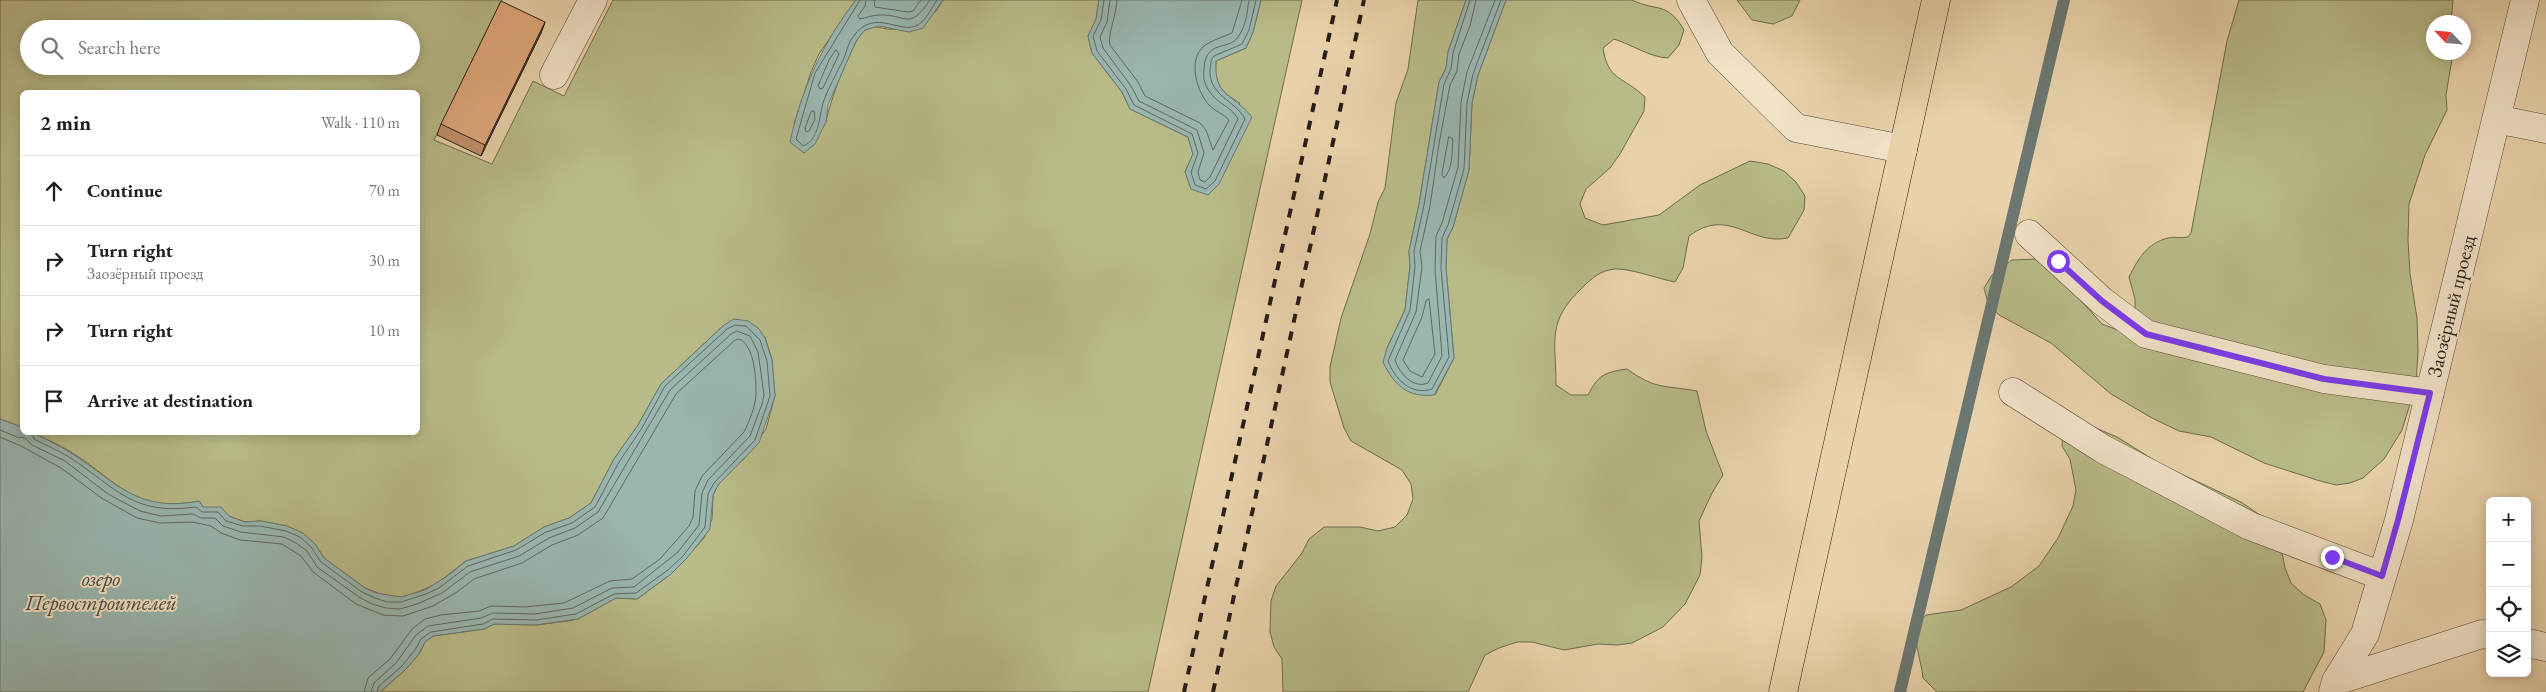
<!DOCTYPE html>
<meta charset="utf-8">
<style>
body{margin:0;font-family:"EB Garamond",serif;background:#f6f6f6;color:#202124}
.controls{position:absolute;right:15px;bottom:15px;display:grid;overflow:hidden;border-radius:8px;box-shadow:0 2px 12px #0003}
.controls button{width:45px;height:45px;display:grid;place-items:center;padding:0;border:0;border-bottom:1px solid #e0e0e0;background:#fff;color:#202124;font:25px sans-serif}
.compass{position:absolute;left:2426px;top:15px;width:45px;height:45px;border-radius:50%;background:#fff;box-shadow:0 2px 12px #0003;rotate:296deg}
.stop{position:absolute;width:15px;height:15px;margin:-11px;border:4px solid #7c3aed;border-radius:50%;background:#fff}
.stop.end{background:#7c3aed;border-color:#fff;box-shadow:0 1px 5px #0008}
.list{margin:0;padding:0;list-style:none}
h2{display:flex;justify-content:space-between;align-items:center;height:65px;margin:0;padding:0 20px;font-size:21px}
h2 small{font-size:16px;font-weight:400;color:#757577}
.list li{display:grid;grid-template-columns:32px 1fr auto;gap:15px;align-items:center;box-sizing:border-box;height:70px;padding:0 20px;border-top:1px solid #e0e0e0}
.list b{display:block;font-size:19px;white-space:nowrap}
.list p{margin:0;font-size:16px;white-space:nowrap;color:#757577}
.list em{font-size:16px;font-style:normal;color:#757577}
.icon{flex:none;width:28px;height:28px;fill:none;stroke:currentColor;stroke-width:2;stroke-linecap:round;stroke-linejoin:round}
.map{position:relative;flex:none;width:2546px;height:692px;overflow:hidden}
.search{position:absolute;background:#fff;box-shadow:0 2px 12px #0003;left:20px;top:20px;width:400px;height:55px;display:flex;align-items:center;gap:12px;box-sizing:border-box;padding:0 18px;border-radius:28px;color:#757577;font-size:19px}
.panel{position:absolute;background:#fff;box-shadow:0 2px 12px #0003;left:20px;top:90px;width:400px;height:345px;border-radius:8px}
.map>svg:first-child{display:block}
</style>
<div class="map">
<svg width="2546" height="692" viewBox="0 0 2546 692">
<rect width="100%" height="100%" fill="#e9d2ab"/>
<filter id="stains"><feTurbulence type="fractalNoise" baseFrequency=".004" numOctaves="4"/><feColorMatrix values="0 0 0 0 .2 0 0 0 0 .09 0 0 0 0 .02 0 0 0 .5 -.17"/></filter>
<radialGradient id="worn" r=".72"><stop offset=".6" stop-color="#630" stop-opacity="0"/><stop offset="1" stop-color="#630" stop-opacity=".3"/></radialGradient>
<path fill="#b8bb88" stroke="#6f6c4e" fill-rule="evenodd" d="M0,0H502L434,140L492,164L533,81L564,96L613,0H856L819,54L811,72L794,124L826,122C828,106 853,38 865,30C875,23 885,31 895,29C902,28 931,17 934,13C938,10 940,4 943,0H1099L1096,19L1088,36L1092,53L1122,92L1130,109L1188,137L1193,154L1185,172L1240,103C1220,91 1214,85 1216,61L1246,48L1253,32L1261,0H1302L1148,692H380L405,670L419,654L425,642L433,636L484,629L494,624L536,625L568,621L578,619L616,598L637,599L671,574L704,538L712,519L713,495L718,485L735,466L743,460L766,429L775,396L772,360L765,337L724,325L661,384L638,425L614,459L591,503L569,518L544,527L514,546L466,561L436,584L413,594L401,597H388L365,588L324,558L315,544L287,526L261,521L245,522L203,507L199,501C134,514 119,482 71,452C59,444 45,439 33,433L418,432V92H22V427L0,419ZM29,29H411V66H29Z
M1418,0H1466L1448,52L1446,68L1439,82L1419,204L1409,251L1410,266L1405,310L1387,348L1435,395L1454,358L1446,268L1447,239L1453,227L1469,170L1472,103L1478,75L1506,0H1632C1657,12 1667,1 1684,30L1679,45L1668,58C1649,57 1633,45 1614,39L1603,48C1608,81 1623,76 1645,97L1644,111L1620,154L1610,168L1586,189L1580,204L1585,218L1603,225L1659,215L1700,185L1750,161L1768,164L1784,171L1796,182L1805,196L1804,210L1788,238C1750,246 1729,206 1689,236L1683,268L1675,282C1659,279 1629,268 1615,269C1601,270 1592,278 1583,287C1546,322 1556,339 1556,385L1571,395H1588C1598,375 1605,372 1627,369C1656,390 1664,385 1697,391L1706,431L1723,475L1712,493L1699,521L1702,557L1700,575L1685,604L1663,627L1632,643L1617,645L1598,644L1564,650L1532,642H1517L1499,648L1485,655L1468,692H1283L1282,659L1274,647L1270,632L1271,601L1276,586L1302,553L1309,539L1324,527H1360L1378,531L1395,527L1407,515L1413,499L1411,484L1402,470L1351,441L1344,428L1330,382V367L1341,318L1370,234L1378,202L1385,188L1396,103L1408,69Z
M1737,0H1800L1792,16L1773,24L1752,20Z
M2239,0H2453L2451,22H2434V52L2453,53L2446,95L2447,110L2425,155L2409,204L2408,240L2410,274L2417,318L2418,352L2416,384L2402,430L2384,459L2363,478L2350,483L2336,485L2320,481L2264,463L2211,437L2179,431L2152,418L2111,394L2051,343L1999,315L1988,303L1984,288L1992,275L2012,260L2038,259L2060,277L2102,324L2120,331L2135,320V299L2129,277C2138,259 2147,243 2168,238C2174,236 2181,239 2188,237L2191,233L2227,41Z
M2077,420L2117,437L2162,465L2241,502L2271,523L2279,537L2285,568L2291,583L2304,595L2320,604L2326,620L2324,652L2303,692H1937L1923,678C1922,664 1913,641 1917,629C1918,624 1923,619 1926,615L1961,610L2011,587L2039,566L2058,538L2073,506L2076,490L2070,459L2062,446L2063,428Z"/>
<path fill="#99b6b0" stroke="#6b7872" d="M856,0H943L923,28L909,32L879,26L865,30L856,41L828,105L826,122L815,144L804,153L790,142C801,90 823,42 856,0Z
M1099,0H1261L1253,32L1246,48L1216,61C1214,97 1232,93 1252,117L1219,184L1208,195L1191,189L1185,172L1193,154L1188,137L1130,109L1122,92L1092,53L1088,36L1096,19Z
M1466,0H1506L1478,75L1472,103L1469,170L1453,227L1447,239L1446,268L1454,358L1434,395C1408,398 1394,385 1383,362L1387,348L1405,310L1410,266L1409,251L1419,204L1439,82L1446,68L1448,52Z
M734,319L748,321L758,328L765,338L772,360L775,396L759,443L718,485L713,495L710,529L687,558L671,574L637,599L616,598L578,619L536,625L494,624L484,629L433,636L425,642L419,654L405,670L380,692H0V419L22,427V432C35,432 44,438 55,444C109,471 129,515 199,501L203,507H221L229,516L245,522L261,521L287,526L303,533L315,544L324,558L365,588L376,593L401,597L425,590L446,577L466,561L514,546L544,527L569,518L591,503L614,459L638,425L661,384L724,325Z"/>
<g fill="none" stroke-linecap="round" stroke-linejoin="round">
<path stroke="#606962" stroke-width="1" d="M860,0L815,73L796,139L803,146C819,140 819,118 823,103C828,88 837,73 844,58C847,51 848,43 853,37C876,4 903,40 922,22C928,16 932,7 937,0
M866,0L865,6L858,16L860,19C866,18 873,15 879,15C908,14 908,32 930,0
M874,0L875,7L908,12L913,11L921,0
M1104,0L1101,20L1093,36L1097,51L1126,89L1134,105L1192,134L1198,153L1191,172L1195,185L1206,189L1215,181L1245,119C1235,100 1209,96 1210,70C1211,65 1210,60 1214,56L1242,44L1249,30L1256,0
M1110,0L1107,22L1100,37L1103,48L1131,86L1139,101L1197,130L1204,153L1198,172L1200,180L1205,182L1210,177L1238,119C1230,104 1214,105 1205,83C1203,78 1204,73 1204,68C1206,39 1229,51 1238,37C1246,27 1247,12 1249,0
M1117,0C1117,13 1107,36 1110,45L1138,82L1145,96L1200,123L1206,130L1213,150L1229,120C1224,114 1216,112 1210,106C1197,93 1187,60 1204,46C1212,40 1223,37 1232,33L1242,0
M1470,0L1453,53L1451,69L1444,84L1424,205L1414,251L1415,267L1410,310L1388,361C1395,379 1411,396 1432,389L1449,357L1441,268L1442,238L1448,225L1464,169L1467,103L1473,74L1501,0
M1476,0L1470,26L1459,54L1457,71L1450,85L1439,144L1430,206L1420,251L1422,267L1416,312L1395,360C1400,374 1413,389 1428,383L1442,356L1435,269L1436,236L1442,223L1458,167L1461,102L1467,72L1495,0
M836,50L839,54L823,88L820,89L818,86L829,60Z
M814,111L815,119L809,131L806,132L805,128L811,112Z
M1449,137L1453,139C1452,151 1453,169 1444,178L1442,175Z
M1429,299L1435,354L1422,377L1410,371L1403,360L1422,317L1426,301Z
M0,430L17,437L25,438L32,445L65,461L108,494L140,511L161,516L193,514L201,518H215L223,526L241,532L284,537L296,543L307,551L317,567L359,597L372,604L386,608L400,609L417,604L442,593L470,572L519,556L549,538L575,528L598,512L670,390L731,334L737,331L750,336L758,352L764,395L762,404L750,436L708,480L702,493L699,525L678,552L634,587L612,588L573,608L535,614L493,613L481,618L428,626L416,635L396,663L374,683L371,692
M32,432L34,439C45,445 58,450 69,457C117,488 132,516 196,507L202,512H218L226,521L243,526H260L286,531L300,537L311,547L321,562L362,592L375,598L387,602H401L426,594L439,588L468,566L516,550L546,532L572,523L595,507L619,462L642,428L665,386L727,329L735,325L746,326L760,340L767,361L770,396L755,440L714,483L708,494L705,527L683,556L668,570L636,593L614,594L576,614L536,620L493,619L483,624L431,632L421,639L415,650L401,667L379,686L377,692
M0,437L21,446L61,468L103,499L137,518L160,523L192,522L211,526L221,533L240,540L282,544L301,556L313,572L356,604L383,615L403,616L433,606L457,592L474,579L522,563L552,545L578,535L603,518L676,394L735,340L740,339C755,348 756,379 756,394C756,405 749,422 744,432L702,476L695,491L693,517L689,526L660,559L632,579L610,581L564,603L525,607L491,606L479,611L441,615L425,619L412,629L390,659L368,678L364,692"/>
<path stroke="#6b7872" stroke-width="12" d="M1900,692L2064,0"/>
<g stroke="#574a3a" stroke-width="29">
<path id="minor" d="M1691,0L1720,53L1796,128L1903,149
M554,75L593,0
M2496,119L2546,129
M2029,234L2102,301L2146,334L2324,379L2430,393
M2013,392L2103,449L2250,526L2382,576
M2527,643L2546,647
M2336,681L2482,634L2490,635
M2333,692L2336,681L2365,634L2399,520L2525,0"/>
</g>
<g stroke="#261c15" stroke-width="29">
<path id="major" d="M1783,692L1936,0"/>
</g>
<use href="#minor" stroke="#f1e2c8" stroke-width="28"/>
<use href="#major" stroke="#e9d2ab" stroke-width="28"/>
<path stroke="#261c15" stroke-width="4" stroke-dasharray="9 9" stroke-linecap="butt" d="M1184,692L1337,0
M1213,692L1364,0"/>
</g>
<path fill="#c2916c" stroke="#261c15" d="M545,22L541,33L481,156L437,135L441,124Z"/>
<path fill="#9e7658" stroke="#261c15" d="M545,22L541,33L481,156L485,145Z"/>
<path fill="#e2a97d" stroke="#261c15" d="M501,1L545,22L485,145L441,124Z"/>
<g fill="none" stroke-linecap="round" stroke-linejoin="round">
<path stroke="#7c3aed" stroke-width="6" d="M2058,261L2102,301L2146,334L2324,379L2430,393L2398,520L2382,576L2332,557"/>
</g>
<g text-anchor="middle" stroke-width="4" stroke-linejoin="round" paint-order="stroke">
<g font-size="20" fill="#261c15" stroke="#f1e2c8">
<text transform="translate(2451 306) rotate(-76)" y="7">Заозёрный проезд</text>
</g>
<g font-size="21" font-style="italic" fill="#484a44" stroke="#f1e2c8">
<text x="101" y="586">озеро<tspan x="101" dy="24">Первостроителей</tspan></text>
</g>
</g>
<rect width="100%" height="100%" filter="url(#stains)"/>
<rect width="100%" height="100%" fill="url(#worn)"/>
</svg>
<div class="controls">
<button>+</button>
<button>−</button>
<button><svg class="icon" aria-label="locate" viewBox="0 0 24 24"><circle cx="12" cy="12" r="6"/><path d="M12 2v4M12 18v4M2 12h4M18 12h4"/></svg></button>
<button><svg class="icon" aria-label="layers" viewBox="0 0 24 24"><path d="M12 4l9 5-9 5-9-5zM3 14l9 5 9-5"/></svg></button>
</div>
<svg class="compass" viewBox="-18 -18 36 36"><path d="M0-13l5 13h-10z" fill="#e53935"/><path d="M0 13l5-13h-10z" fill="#757577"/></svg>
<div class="stop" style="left:2058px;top:261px"></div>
<div class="stop end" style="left:2332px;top:557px"></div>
<div class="search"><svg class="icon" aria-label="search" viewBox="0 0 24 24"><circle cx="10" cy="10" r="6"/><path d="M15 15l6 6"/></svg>Search here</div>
<section class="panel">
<h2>2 min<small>Walk · 110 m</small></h2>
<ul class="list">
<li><svg class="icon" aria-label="ahead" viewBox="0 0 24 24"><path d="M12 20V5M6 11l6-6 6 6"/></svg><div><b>Continue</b></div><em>70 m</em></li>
<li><svg class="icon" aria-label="right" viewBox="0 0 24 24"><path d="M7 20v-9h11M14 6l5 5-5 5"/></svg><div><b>Turn right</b><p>Заозёрный проезд</p></div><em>30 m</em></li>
<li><svg class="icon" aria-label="right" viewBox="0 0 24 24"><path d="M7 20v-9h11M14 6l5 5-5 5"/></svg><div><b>Turn right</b></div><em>10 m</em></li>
<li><svg class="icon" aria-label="arrive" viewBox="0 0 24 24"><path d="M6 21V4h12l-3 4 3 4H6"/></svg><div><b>Arrive at destination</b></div></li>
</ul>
</section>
</div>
